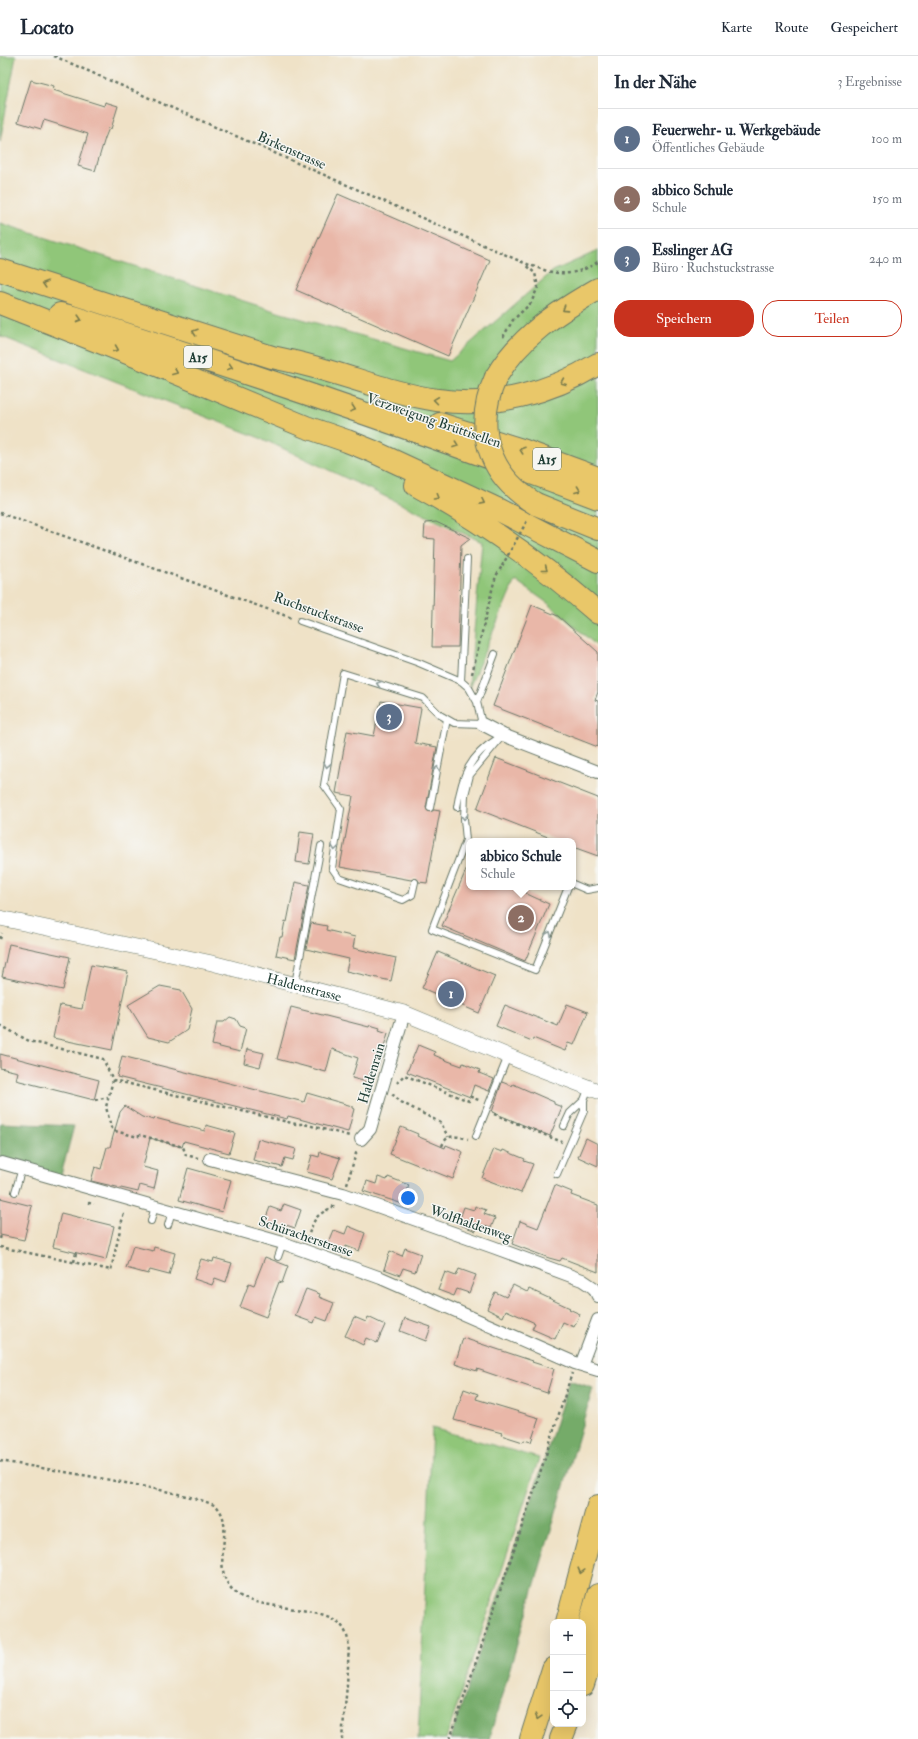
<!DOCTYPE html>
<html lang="de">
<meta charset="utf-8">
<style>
body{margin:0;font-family:"IM FELL Double Pica",serif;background:#f2f2f3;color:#1f2937}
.controls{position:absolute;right:12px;bottom:12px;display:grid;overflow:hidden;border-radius:8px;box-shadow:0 4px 16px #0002}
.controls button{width:36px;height:36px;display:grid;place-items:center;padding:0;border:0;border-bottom:1px solid #e0e1e3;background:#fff;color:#1f2937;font:20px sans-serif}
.you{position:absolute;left:408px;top:1142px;width:14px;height:14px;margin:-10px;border:3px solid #fff;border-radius:50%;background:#1a73e8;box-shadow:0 0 0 6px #1a73e833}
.badge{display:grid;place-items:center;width:26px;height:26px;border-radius:50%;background:#c8321e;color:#fff;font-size:13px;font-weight:700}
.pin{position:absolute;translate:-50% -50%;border:2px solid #fff;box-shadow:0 1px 4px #0006}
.popup{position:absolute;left:466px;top:782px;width:110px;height:52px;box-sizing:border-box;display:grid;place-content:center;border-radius:8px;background:#fff;filter:drop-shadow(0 1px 3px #0005);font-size:13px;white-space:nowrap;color:#747a83}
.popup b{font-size:15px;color:#1f2937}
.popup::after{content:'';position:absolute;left:50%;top:100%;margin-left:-8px;border:8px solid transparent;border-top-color:#fff}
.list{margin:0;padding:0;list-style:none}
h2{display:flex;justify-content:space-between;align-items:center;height:52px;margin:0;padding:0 16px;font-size:17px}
h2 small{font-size:13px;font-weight:400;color:#747a83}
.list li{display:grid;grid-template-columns:26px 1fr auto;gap:12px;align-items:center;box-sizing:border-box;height:60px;padding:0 16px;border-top:1px solid #e0e1e3}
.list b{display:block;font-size:15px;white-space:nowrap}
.list p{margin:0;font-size:13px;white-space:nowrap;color:#747a83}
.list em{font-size:13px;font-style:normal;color:#747a83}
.actions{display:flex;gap:8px;padding:12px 16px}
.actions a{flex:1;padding:9px 0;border:1px solid #c8321e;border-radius:16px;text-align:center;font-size:14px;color:#c8321e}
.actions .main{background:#c8321e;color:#fff}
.icon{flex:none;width:22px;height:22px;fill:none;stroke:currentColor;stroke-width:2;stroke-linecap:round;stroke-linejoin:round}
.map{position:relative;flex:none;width:598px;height:1683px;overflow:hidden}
header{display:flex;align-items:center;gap:24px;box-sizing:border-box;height:56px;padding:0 20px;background:#fff;border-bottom:1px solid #e0e1e3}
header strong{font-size:19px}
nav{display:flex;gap:22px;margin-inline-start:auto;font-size:14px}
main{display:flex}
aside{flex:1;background:#fff}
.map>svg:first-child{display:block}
</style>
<header>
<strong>Locato</strong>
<nav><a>Karte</a><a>Route</a><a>Gespeichert</a></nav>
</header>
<main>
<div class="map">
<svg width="598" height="1683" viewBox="0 0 598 1683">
<rect width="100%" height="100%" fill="#f6f6f2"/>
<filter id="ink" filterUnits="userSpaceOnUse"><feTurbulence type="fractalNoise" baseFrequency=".025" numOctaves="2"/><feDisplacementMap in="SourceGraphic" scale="8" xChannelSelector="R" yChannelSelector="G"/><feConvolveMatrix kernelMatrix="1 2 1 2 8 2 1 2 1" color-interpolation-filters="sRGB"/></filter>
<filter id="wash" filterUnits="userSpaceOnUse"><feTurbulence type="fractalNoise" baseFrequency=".012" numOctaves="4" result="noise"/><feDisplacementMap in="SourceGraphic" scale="16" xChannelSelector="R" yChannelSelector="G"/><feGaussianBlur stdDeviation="0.9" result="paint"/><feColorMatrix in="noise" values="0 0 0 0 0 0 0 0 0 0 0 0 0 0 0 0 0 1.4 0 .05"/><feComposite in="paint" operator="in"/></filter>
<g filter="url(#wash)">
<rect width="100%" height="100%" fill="#efe2c7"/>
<path fill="#90c679" stroke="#588256" d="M0,0H16L0,85Z
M0,167L281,257L450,305L553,215L593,197L598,193V591L549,548L515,524L469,632L482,486L265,384L0,280Z
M432,1372L539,1402L446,1683H418Z"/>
<path fill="#74ab69" stroke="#4a744e" d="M0,1067L74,1070L60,1123L0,1107Z
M569,1324L593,1332L489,1683H450L545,1402Z"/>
<g id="blocks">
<path fill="#e9b7a8" d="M31,24L54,30L53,34L104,50L105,46L118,50L111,73L109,72L105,82L95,115L78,110L88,78L44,64L41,73L18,66Z
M338,138L490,204L448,300L296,234Z
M436,466L470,482L461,489L458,591H432L435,483L424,482L425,467Z
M532,549L558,560L598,596V636L595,644L598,645V691L493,650Z
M381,645L421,652L415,687L437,691L426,752L429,756L434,754L440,755L427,827L419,826L416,822L411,824L340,811L353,740L336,737L347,675L374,680Z
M496,702L598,742V800L573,791V785H558L477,753Z
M300,776L314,778L309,808L296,806Z
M469,807V831H520L524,833L527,838L549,848L525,905L442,870Z
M295,826L309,829L295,903L276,899L280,881H282L285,865L287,866Z
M311,867L327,870L326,874L355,881L353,892L396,902L391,925L346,915L349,903L306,893Z
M9,888L70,901L63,934L2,921Z
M438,896L495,920L479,957L422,932Z
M91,909L128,916L112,994L53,982L60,949L82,953Z
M160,930L181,934L192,953L187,974L169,986L148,981L128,949Z
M567,948L588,956L574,989L568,987L565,995L533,982L532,985L496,970L505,949L558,970Z
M291,951L369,971L370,969L380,972L379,974L388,977L378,1010L373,1009L367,1026L352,1022L358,1002L332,993L326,1016L277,1003Z
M230,961L236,963L240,970L246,972L240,996L212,989L217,966H224Z
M418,989L435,996L434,999L448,1005L462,1010L463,1007L480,1014L479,1017L494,1023L489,1035L474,1029L470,1041L407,1016Z
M247,993L264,997L260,1011L244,1007Z
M0,998L99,1024L94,1044L16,1024L18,1016L0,1012Z
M122,1000L304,1046L307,1037L352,1050V1052L354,1053L348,1076L288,1060L287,1063L117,1021Z
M502,1026L512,1030L513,1028L554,1046V1048L562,1051L550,1080L492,1056Z
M125,1050L142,1061L154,1064L155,1062L205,1075L206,1069L235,1077L229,1097L184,1085L182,1091L150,1082L143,1111L158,1115L154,1133L140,1129L138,1136L91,1125L95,1111L101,1113L107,1091H110L120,1056Z
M401,1071L418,1078L417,1080L445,1092L446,1089L463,1096L453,1123L390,1098Z
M586,1082L598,1088V1110L578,1101Z
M258,1083L296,1093L293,1104L285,1102L282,1111L253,1104Z
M494,1093L502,1096L503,1094L525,1103L524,1105L533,1108L521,1137L482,1122Z
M320,1096L340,1102L332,1123L307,1116L312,1099L319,1101Z
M188,1112L231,1124L222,1156L179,1144Z
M378,1121L387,1124L388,1121L409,1129L403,1148L363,1135L367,1125L376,1128Z
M555,1129L572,1136L571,1139L598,1149V1216L562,1202L560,1205L549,1202L512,1188L520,1165L538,1172Z
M0,1142L32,1150L24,1184L0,1179Z
M284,1148L301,1154L295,1172L283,1168L281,1175L263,1169L270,1151L281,1155Z
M475,1150L486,1154L484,1158L495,1162L491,1172L481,1169L480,1170L478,1169L476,1175L458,1168L464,1151L474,1154Z
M61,1157L114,1170L106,1204L53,1191Z
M348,1170L365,1177L359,1195L346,1190L343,1197L327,1191L334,1174L345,1178Z
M133,1190L153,1195L154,1191L175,1197L169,1219L150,1214L148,1218L126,1212Z
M405,1192L421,1198L415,1216L403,1212L400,1219L384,1213L390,1195L402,1200Z
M265,1201L288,1210L282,1227L279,1226L266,1261L240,1251L249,1227L254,1229Z
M214,1202L232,1207L226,1226L215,1222L212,1229L194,1223L201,1203L213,1206Z
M459,1213L476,1219L469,1237L457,1233L454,1240L438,1234L445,1216L456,1220Z
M513,1229L527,1236L529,1233L570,1252L569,1253L580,1258L574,1271L563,1266L555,1283L532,1273L535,1267L506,1254L503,1261L487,1253L495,1236L506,1241Z
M306,1233L320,1238L319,1241L334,1247L327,1265L316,1261L314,1267L295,1260Z
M354,1261L366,1266L368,1261L385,1269L377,1287L366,1282L363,1289L345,1280Z
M405,1262L431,1271L426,1285L400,1275Z
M463,1282L533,1305L532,1306L554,1313L547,1337L477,1313V1315L455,1308Z
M464,1333L478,1338L476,1343L539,1362L531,1386L524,1384L523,1386L501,1379L502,1377L454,1364Z"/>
</g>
</g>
<g filter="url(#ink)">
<use href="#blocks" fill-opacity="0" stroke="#687767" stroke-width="1"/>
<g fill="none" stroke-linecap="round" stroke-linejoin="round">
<g stroke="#687767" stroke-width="8">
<path id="service" d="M300,565L419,607L461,625L469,632L477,646L482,668L454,667L447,663
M461,625L467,503
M477,646L495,598
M503,679L470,719L465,739L464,763L466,784L432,873L535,914L568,831
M457,751C462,720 469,700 497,683
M415,826L412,839L403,844L339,822L332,812L341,753L324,729L343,617L423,642L440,659L447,663L430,752
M573,828L587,834L598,832
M295,928L321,790
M564,1070L570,1057L584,1044
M476,1080L508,1000
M557,1118L584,1055V1044L589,1031
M15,1136L22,1112
M151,1165L155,1150
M168,1169L172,1155
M278,1201L283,1187"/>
</g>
<g stroke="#687767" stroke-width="14">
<path id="minor" d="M482,668L503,679L598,716
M361,1083L370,1073L404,957
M210,1103L343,1138L493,1191L582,1224L594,1232L598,1240
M2,1107L283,1187L381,1222L575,1307L598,1314
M581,1309L598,1264"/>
</g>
<g stroke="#687767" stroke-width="16">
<g id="tertiary">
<path id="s1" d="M0,862L212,907L404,957L532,1010L598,1035"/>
</g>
</g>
<g stroke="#687767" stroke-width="24">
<path id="motorway" d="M0,214L272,301C286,304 300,307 314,311C355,322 395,338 437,344C494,352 550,337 598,308
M0,247L138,301L306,371L347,385L372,395L499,454L598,505
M60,258L73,261C249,317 425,376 598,442
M496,321C520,280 558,256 598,233
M440,368L525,395L598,422
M416,429C482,465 542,508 598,557
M536,448L598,473
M567,1566L598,1450
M583,1590L598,1539
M583,1629L598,1582
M531,1683L553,1613
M561,1683L567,1668"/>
</g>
<path stroke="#687767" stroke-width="2.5" stroke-dasharray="3 3" stroke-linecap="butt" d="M54,0L522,206C553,218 568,224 598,206
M503,281L513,264L531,247L538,231L535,217L525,209
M0,457L292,562
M472,618L493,530L496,520L502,510
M0,883L2,877
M0,969L29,985L103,1003L113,1024L296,1068H304L350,1080
M113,1024L106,1051L111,1071L115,1075L138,1081L140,1079L183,1091L186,1099L198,1102
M397,1027L404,1019L469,1045L471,1041L481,1045
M392,1038L401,1046L441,1067L448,1081
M95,1044L108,1041
M494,1058L562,1086
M442,1090C447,1077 456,1080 468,1083
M347,1128L357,1094
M89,1148V1147L94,1148
M0,1183L1,1179
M307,1183C316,1159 314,1161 336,1149
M0,1191L111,1214L124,1156
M74,1206L76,1197
M0,1405C29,1410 208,1438 218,1452C236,1474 207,1513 236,1537C248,1547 267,1548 282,1551C299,1554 320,1555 335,1564C341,1567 345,1574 347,1580C350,1590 348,1601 348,1611C347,1635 344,1659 342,1683
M450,1683L545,1402L572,1317"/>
<use href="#service" stroke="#fff" stroke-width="6"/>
<use href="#minor" stroke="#fff" stroke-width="12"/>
<use href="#tertiary" stroke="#fff" stroke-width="15"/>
<use href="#motorway" stroke="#e9c769" stroke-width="22"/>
<g stroke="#687767" stroke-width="24" stroke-linecap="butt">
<path id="motorway-bridge" d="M496,321C473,371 488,420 536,448"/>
</g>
<path stroke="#687767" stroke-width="2.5" stroke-dasharray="3 3" stroke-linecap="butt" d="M502,510L528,463"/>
<use href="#motorway-bridge" stroke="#e9c769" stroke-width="22"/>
</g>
<defs><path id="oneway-chevron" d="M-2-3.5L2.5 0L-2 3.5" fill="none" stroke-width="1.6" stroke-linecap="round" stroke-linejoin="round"/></defs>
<g stroke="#7a7b4c">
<use href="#oneway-chevron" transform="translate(45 228) rotate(-163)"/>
<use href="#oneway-chevron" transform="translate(565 253) rotate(147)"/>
<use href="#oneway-chevron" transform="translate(79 263) rotate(17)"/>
<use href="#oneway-chevron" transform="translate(195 276) rotate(-162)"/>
<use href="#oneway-chevron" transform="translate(116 293) rotate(22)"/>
<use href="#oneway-chevron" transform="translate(230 311) rotate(18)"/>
<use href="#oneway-chevron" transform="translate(175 316) rotate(22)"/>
<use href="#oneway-chevron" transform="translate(563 326) rotate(158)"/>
<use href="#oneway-chevron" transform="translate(436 344) rotate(-172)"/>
<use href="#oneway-chevron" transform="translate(353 353) rotate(19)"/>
<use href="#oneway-chevron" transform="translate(456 389) rotate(20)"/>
<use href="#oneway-chevron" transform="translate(522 394) rotate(-161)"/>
<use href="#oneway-chevron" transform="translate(578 434) rotate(21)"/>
<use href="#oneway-chevron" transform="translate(437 441) rotate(30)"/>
<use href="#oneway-chevron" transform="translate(482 446) rotate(26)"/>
<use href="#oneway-chevron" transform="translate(545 513) rotate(38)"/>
<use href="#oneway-chevron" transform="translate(581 1515) rotate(105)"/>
<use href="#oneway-chevron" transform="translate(538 1661) rotate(107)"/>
</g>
<g stroke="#8f9e9a">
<use href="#oneway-chevron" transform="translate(379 628) rotate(-163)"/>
<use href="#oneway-chevron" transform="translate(327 709) rotate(100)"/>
<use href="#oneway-chevron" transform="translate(437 713) rotate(-79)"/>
<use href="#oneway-chevron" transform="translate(464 761) rotate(89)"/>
<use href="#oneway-chevron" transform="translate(335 792) rotate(98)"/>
<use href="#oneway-chevron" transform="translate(549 878) rotate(-68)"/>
</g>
</g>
<g text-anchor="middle" stroke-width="3" stroke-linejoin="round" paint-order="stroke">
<g fill="#f6f6f2" stroke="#60746d" stroke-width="1">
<rect x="184" y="290" width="28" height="22" rx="3"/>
<rect x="533" y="392" width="28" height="22" rx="3"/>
</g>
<g font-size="13" font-weight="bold" fill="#1f3d34">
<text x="198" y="306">A15</text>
<text x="547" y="408">A15</text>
</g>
<g font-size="14" fill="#1f3d34" stroke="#f6f6f2">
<text transform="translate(292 94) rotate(24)" y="5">Birkenstrasse</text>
<text transform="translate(434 364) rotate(19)" y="5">Verzweigung Brüttisellen</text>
<text transform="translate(319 556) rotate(20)" y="5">Ruchstuckstrasse</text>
<text dy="5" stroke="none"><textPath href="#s1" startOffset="312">Haldenstrasse</textPath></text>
<text transform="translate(371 1017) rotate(-73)" y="5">Haldenrain</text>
<text transform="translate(471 1167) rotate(19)" y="5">Wolfhaldenweg</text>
<text transform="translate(306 1180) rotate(19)" y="5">Schüracherstrasse</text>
</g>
</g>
</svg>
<div class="controls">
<button>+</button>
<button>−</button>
<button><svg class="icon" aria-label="locate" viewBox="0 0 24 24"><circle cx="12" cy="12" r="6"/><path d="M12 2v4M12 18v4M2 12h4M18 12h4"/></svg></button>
</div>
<div class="you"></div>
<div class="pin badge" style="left:451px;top:938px;background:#5c6f8a">1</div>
<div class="pin badge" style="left:521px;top:862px;background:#8d6e63">2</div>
<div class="popup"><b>abbico Schule</b>Schule</div>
<div class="pin badge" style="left:389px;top:661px;background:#5c6f8a">3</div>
</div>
<aside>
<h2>In der Nähe<small>3 Ergebnisse</small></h2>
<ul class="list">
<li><span class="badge" style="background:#5c6f8a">1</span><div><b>Feuerwehr- u. Werkgebäude</b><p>Öffentliches Gebäude</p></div><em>100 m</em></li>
<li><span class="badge" style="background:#8d6e63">2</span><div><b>abbico Schule</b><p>Schule</p></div><em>150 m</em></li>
<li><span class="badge" style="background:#5c6f8a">3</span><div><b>Esslinger AG</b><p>Büro · Ruchstuckstrasse</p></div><em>240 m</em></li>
</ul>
<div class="actions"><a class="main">Speichern</a><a>Teilen</a></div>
</aside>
</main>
